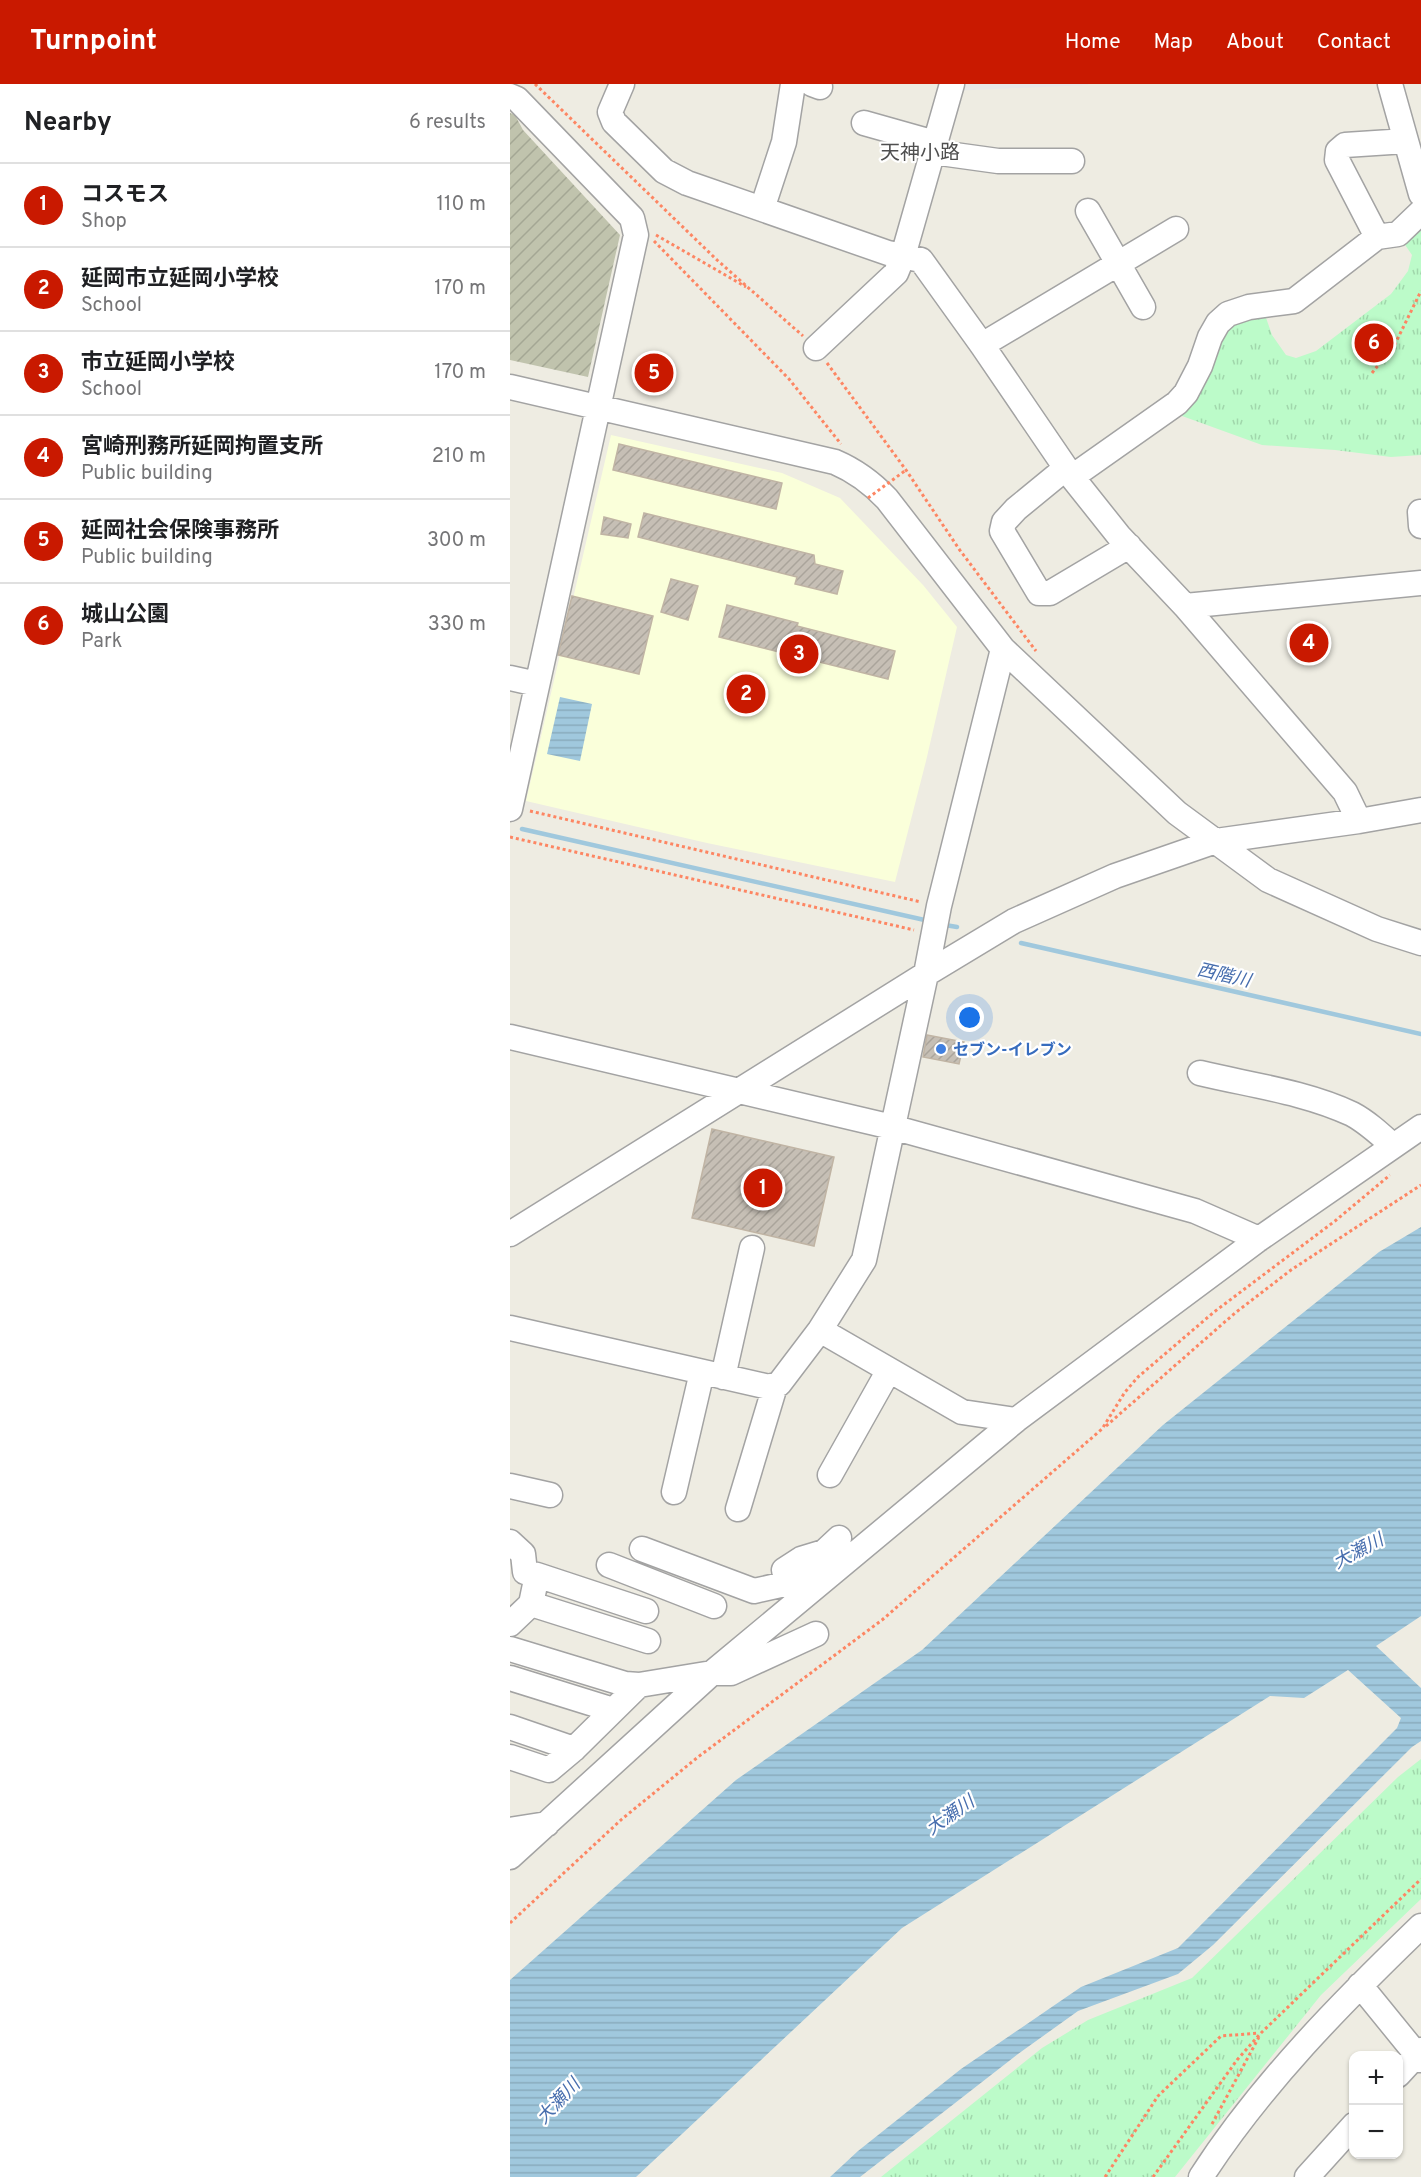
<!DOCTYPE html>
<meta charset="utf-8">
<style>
body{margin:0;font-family:Overpass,"Noto Sans JP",sans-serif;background:#f6f6f6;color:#202124}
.controls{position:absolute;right:18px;bottom:18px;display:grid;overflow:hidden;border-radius:12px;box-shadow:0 2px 4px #0004}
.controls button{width:54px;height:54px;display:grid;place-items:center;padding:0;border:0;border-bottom:2px solid #e0e0e0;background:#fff;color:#202124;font:30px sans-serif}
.you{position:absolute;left:460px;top:934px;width:21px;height:21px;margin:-15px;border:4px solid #fff;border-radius:50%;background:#1a73e8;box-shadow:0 0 0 9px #1a73e833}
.badge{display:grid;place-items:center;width:39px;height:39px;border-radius:50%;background:#c91900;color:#fff;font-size:20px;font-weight:700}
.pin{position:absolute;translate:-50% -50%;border:3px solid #fff;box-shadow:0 2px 6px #0006}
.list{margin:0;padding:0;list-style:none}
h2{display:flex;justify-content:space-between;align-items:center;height:78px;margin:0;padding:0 24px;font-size:26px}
h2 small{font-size:20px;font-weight:400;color:#757577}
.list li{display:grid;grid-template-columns:39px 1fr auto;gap:18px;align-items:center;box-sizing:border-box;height:84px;padding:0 24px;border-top:2px solid #e0e0e0}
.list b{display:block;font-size:22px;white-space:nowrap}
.list p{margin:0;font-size:20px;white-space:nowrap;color:#757577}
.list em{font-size:20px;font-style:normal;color:#757577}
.map{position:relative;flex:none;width:911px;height:2093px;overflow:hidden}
header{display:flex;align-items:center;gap:36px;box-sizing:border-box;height:84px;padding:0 30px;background:#c91900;color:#fff}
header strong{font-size:28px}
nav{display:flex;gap:33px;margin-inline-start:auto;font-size:21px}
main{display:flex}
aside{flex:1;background:#fff}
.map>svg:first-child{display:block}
</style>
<header>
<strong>Turnpoint</strong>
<nav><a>Home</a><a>Map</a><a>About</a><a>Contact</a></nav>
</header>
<main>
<aside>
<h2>Nearby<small>6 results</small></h2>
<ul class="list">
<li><span class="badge">1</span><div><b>コスモス</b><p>Shop</p></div><em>110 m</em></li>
<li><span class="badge">2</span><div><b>延岡市立延岡小学校</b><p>School</p></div><em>170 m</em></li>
<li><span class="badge">3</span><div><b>市立延岡小学校</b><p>School</p></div><em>170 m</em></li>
<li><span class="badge">4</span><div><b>宮崎刑務所延岡拘置支所</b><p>Public building</p></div><em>210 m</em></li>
<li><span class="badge">5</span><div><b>延岡社会保険事務所</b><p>Public building</p></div><em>300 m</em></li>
<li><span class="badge">6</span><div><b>城山公園</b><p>Park</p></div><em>330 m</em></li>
</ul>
</aside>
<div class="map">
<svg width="911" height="2093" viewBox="0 0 911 2093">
<defs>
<pattern id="construction-furrows" width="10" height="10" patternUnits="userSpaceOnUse" patternTransform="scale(1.5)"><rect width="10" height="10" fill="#c0c3ad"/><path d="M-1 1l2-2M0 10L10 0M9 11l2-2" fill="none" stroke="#a4a794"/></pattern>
<pattern id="park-tufts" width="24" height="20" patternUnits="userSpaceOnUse" patternTransform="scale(1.5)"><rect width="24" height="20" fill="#bcfbc9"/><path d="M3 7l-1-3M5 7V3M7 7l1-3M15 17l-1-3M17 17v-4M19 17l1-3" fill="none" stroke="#a1d7ac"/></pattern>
<pattern id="water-rules" width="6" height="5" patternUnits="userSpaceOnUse" patternTransform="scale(1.5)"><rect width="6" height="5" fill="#a0c8dd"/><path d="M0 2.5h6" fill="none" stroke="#89abbd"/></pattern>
<pattern id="building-hatch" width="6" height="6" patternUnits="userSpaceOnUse" patternTransform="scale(1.5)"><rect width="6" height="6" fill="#c6bfb5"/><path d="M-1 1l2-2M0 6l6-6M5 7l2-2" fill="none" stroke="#aaa49b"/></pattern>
</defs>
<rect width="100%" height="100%" fill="#eeece2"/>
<path fill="#faffda" d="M101,351L272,389L330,414L413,501L447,543L416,677L385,798L197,759L16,717Z"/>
<path fill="url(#construction-furrows)" d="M0,29L5,31L13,46L110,151L78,293L0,276Z"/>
<path fill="url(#park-tufts)" d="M911,138V371L881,373L825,366L752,361L661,328L713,239L754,228L762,251L776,271L786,274L806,267L881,210L898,187L902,171L891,155Z
M911,1675V1815L811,1911L665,2093H371L532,1964L578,1936L682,1894L888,1693Z"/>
<path fill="#e8e8e8" d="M442,0H578V1L440,7Z"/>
<path fill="url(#water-rules)" d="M50,613L82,620L70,677L37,670Z
M911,1143V1532L866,1562L911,1604V1657L902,1663L703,1861L668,1890L568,1927L508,1970L350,2093H320L348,2067L451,1985L571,1903L668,1864L887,1644L891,1634L838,1586L794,1614L760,1612L392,1844L126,2093H0V1896L226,1696L412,1566L653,1341L869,1168Z"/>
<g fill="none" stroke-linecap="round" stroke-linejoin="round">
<path stroke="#a0c8dd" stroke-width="4.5" d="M12,745L419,837
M435,841L447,843
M511,859L911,950"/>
</g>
<path fill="url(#building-hatch)" stroke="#c0b4a4" stroke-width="1.5" d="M109,360L272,399L266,425L103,386Z
M134,429L304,471L305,480L333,487L327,510L285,500L287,493L128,453Z
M94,433L121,440L118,454L91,450Z
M161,495L188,502L178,536L151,528Z
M62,512L143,532L129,590L48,571Z
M217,521L288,539L287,542L385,567L378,595L209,553Z
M417,951L454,958L449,980L413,973Z
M202,1045L324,1073L304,1162L182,1134Z"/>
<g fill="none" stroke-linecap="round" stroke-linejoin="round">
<g stroke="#a3a3a3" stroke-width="27">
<path id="minor" d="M112,0L100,28L104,38L154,87L177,99L378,169L411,176L472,261L562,393L609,452L675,522L835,708L849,737
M302,0L310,3
M880,0L911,110
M0,12L7,15L122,134L126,151L0,725
M354,39L425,59
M423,68L488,77H562
M252,125L274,58L283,0
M578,127L633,223
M867,153L827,76L828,67L835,61L896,57
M472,261L666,145
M306,264L386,189L393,172L442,0
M0,303L325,378C346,387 361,398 377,415L493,565L667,729L758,796L867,845L911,859
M556,384L506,425L494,438L492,447L529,509H540L619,462
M562,393L667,319L676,309L690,282L700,253L708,239L718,230L739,223L784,217L867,153L888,150L911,128
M910,428L911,442
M675,522L911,499
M0,594L27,600
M0,953L382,1043L685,1127L749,1155
M690,989C740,1001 795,1008 842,1030C857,1038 870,1050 882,1061
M0,1150L416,890L504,837L605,792L706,757L849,737L911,726
M0,1244L259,1303L269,1300L310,1246L354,1176L416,890L429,822L493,565
M310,1246L452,1328L506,1336
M213,1293L242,1164
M320,1391L379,1286
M0,1402L40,1411
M164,1408L192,1288
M228,1425L265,1302
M0,1458L13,1470L15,1488L27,1491
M132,1465L244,1507L275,1500L301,1488L317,1487
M99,1481L204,1522
M274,1486L291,1475L314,1468L329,1454
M21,1520L138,1557
M0,1540L21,1520L27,1491L136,1527
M0,1565L115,1600L129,1601L202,1589H221L306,1550
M0,1594L103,1626
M0,1643L64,1665
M0,1673L39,1686L64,1665L129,1601
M0,1746L37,1740
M0,1773L202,1589L506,1336L749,1155L911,1043
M850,1901L911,1976
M888,1991L911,1966
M691,2093C751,2000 831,1919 911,1842
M797,2093L844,2041"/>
</g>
<path stroke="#fd8663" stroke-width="3" stroke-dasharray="3 3" stroke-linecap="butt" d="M25,0L207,176L293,252
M146,151L236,203
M144,157L279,295L331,360
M317,279L396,386L449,465L526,567
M862,289L885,260L911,207
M20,727L411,818
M0,753L404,846
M596,1342L725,1229L781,1186L911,1101
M0,1839L112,1735L188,1673L372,1536L592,1345L615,1308L628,1293L704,1228L825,1137L880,1091
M702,2040L749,1953
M595,2093L648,2012L711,1952L749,1949
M643,2093L727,1976L751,1949L911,1795"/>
<use href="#minor" stroke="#fff" stroke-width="24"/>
<path stroke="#fd8663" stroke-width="3" stroke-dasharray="3 3" stroke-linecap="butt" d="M358,414L396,386"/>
</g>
<circle fill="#3f7fe0" stroke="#fff" stroke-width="2" cx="431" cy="965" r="6"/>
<g text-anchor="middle" stroke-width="4.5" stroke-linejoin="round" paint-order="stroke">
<g font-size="16" font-weight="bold" fill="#366cbe" stroke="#fff" text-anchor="start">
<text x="443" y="971">セブン-イレブン</text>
</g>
<g font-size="18" font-style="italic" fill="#476eae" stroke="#fff">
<text transform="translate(714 891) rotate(13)" y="6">西階川</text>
<text transform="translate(848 1467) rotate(-28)" y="6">大瀬川</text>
<text transform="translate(440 1731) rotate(-35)" y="6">大瀬川</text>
<text transform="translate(48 2017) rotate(-47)" y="6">大瀬川</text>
</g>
<g font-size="20" fill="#4f4f4f" stroke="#fff">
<text x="410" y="75">天神小路</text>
</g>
</g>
</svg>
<div class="controls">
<button>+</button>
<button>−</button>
</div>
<div class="you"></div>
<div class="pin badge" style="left:253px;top:1104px">1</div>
<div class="pin badge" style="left:236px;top:610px">2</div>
<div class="pin badge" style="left:289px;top:570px">3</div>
<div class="pin badge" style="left:799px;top:559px">4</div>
<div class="pin badge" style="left:144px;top:289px">5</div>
<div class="pin badge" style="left:864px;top:259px">6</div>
</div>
</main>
